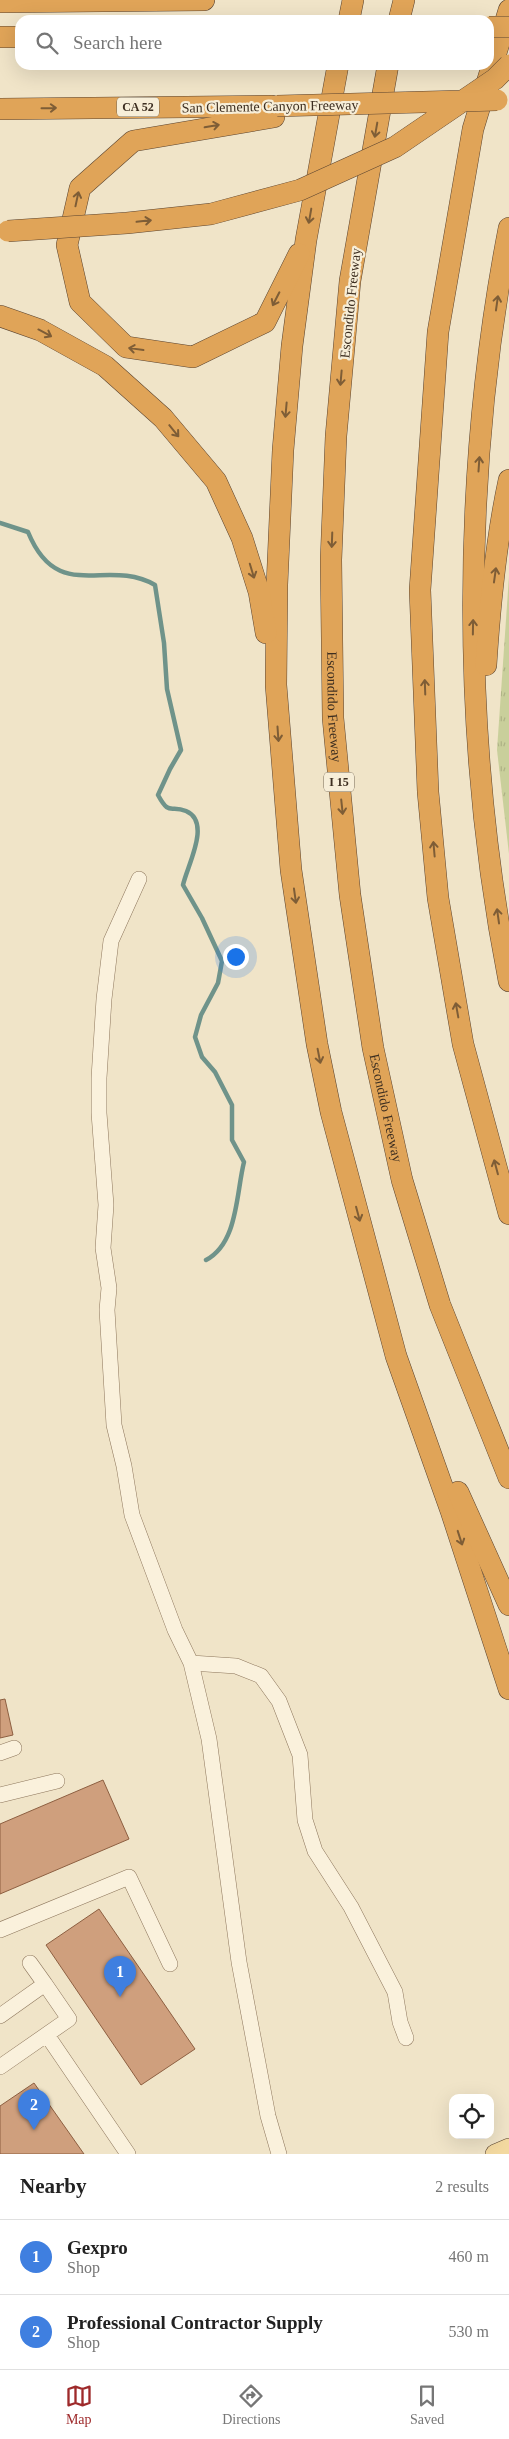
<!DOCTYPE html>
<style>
body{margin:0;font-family:"Times New Roman",serif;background:#f6f6f6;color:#222}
.controls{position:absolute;right:15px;bottom:15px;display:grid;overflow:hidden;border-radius:10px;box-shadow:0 5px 20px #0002}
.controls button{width:45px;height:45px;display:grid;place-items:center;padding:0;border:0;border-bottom:1px solid #e0e0e0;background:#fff;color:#222;font:25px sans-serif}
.you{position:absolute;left:235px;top:956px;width:18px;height:18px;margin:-12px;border:4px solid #fff;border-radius:50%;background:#1a73e8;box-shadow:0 0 0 8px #1a73e833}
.badge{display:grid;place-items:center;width:32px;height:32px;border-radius:50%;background:#9e2a2b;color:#fff;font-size:16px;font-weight:700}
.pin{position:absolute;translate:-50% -41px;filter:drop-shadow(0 1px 2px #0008)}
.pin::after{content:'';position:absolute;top:26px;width:18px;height:15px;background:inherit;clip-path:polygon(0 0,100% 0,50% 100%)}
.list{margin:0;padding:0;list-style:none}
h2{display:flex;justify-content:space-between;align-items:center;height:65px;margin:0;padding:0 20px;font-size:21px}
h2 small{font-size:16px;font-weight:400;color:#767676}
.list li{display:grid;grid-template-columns:32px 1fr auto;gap:15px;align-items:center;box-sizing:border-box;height:75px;padding:0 20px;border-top:1px solid #e0e0e0}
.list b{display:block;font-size:19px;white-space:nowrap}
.list p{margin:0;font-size:16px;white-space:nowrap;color:#767676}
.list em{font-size:16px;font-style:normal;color:#767676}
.icon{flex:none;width:28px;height:28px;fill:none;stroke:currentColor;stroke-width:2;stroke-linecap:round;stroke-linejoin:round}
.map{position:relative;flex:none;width:509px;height:2154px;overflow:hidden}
.search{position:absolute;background:#fff;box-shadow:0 5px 20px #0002;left:15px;right:15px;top:15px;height:55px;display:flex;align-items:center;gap:12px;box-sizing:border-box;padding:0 18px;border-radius:15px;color:#767676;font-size:19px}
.sheet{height:215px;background:#fff}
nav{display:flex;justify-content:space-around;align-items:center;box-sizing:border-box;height:70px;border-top:1px solid #e0e0e0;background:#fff;font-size:14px;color:#767676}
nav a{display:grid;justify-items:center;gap:2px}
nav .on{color:#9e2a2b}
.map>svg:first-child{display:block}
</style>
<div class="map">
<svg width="509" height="2154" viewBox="0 0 509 2154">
<defs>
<pattern id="grass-tufts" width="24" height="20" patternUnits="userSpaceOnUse" patternTransform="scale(1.25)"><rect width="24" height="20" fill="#c9cf9b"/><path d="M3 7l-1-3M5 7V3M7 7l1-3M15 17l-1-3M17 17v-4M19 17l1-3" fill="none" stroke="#aeb285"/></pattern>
</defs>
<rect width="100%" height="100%" fill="#f0e4c8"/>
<path fill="url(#grass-tufts)" d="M509,576V854L497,750Z"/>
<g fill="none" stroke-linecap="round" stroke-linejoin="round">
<path stroke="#6f938a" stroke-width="4.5" d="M0,523L28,532C58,605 106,557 155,585L164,643L167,689L181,750L170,769L158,795C170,817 170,804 186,811C212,822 187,866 183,885L202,918L222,961L218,983L201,1015L195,1037L202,1057L215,1072L232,1105V1140L244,1162C236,1194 238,1243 206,1260"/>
</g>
<path fill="#cf9f7d" stroke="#8d5f41" d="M5,1699L13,1735L0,1738V1700Z
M103,1780L129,1839L0,1894V1824Z
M99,1909L195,2049L141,2085L46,1945Z
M34,2083L84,2154H0V2106Z"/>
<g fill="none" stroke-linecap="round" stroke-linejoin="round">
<g stroke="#8d765c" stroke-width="16">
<path id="minor" d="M139,879L111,941L104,999L99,1078V1113L106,1205L103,1248L109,1288L107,1310L114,1425L124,1466L132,1515L175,1630L191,1663L209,1739L239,1962L268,2116L279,2154
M191,1663L236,1666L261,1676L279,1701L300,1755L305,1820L315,1851L351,1907L395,1992L400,2022L406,2038
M0,1753L14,1748
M0,1795L57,1781
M0,1930L129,1877L170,1964
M30,1963L45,1984
M0,2016L45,1984L69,2019L0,2067
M47,2035L128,2154"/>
</g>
<g stroke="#5b4430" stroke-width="20">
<path id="major" d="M495,2154L509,2148"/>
</g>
<g stroke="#5b4430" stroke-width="22">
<g id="highway">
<path d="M0,2L204,0"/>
<path d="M509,10L473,129L438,332L420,590L428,792L438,898L463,1044L509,1214"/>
<path d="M349,20L353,0"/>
<path d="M399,20L404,0"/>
<path d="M0,37H20"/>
<path d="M338,65L306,240L292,346L283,450L277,585L276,685L291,870L317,1044L331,1112L396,1356L451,1511L509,1689"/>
<path id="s1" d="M388,65L350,281L336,436L331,560L333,718L350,895L373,1048L402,1180L440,1305L509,1478"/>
<path d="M0,109L272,106"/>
<path d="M274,117L133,141L80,188L67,245L80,302L126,347L193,357L265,322L299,254"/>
<path d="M509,228C462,470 461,738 509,981"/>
<path d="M0,316L40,330L105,366L163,418L216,481L242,538L259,592L266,633"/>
<path d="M486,665C490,603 496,540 509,480"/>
<path d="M458,1492L509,1605"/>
</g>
</g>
<use href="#minor" stroke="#faf1dc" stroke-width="15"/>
<use href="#major" stroke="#f3d9a0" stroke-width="19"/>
<use href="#highway" stroke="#e0a458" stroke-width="21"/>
<g stroke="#5b4430" stroke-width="22" stroke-linecap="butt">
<path id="highway-bridge" d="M489,27H509
M277,106L497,100
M8,231L127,223L211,214L300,190L395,147L495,79L509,65"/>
</g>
<use href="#highway-bridge" stroke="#e0a458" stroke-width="21"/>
</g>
<defs><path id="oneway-shaft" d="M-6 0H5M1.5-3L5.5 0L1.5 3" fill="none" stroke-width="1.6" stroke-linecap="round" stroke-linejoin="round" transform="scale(1.25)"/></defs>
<g stroke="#7e5d36">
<use href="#oneway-shaft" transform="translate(49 108) rotate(-1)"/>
<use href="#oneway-shaft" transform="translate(212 126) rotate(-10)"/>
<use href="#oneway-shaft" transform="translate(376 130) rotate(100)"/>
<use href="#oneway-shaft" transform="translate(77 199) rotate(-78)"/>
<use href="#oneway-shaft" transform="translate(310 216) rotate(100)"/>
<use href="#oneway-shaft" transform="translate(144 221) rotate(-6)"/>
<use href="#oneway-shaft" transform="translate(276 299) rotate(117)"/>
<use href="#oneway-shaft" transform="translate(497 303) rotate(-82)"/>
<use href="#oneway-shaft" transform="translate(45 333) rotate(28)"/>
<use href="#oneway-shaft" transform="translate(136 349) rotate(-172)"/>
<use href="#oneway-shaft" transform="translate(341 378) rotate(95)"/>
<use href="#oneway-shaft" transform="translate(286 410) rotate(95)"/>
<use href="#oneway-shaft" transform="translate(174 431) rotate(51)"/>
<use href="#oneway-shaft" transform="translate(479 464) rotate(-86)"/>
<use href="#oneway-shaft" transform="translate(332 540) rotate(92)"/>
<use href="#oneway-shaft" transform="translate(252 571) rotate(73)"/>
<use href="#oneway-shaft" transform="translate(495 575) rotate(-82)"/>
<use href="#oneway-shaft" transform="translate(473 627) rotate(-89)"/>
<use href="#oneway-shaft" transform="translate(425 687) rotate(-92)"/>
<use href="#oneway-shaft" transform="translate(278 734) rotate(86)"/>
<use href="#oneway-shaft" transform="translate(342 807) rotate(84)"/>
<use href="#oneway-shaft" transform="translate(434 849) rotate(-95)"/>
<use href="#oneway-shaft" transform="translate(295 896) rotate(82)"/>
<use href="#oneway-shaft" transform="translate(498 916) rotate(-98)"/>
<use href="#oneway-shaft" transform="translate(457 1010) rotate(-100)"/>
<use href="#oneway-shaft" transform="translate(319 1056) rotate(79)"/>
<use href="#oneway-shaft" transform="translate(496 1167) rotate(-105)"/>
<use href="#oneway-shaft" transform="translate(358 1214) rotate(75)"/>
<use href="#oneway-shaft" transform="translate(460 1538) rotate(72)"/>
</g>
<g text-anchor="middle" stroke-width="4.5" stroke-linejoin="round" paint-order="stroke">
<g fill="#f7eed8" stroke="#756857" stroke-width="1">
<rect x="117" y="97.5" width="42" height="19" rx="4"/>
<rect x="324" y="772.5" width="30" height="19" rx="4"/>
</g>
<g font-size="12" font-weight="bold" fill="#3d2e20">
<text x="138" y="111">CA 52</text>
<text x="339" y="786">I 15</text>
</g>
<g font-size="14" fill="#3d2e20" stroke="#f7eed8">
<text transform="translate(270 106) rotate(-1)" y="5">San Clemente Canyon Freeway</text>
<text transform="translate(350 303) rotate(-84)" y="5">Escondido Freeway</text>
<text dy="5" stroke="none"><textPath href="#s1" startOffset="646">Escondido Freeway</textPath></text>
<text dy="5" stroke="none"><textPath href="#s1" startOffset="1051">Escondido Freeway</textPath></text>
</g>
</g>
</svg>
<div class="controls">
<button><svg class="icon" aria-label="locate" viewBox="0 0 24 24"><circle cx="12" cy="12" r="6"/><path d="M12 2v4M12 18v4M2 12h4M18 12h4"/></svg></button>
</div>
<div class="you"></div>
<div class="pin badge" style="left:120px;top:1997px;background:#3f7fe0">1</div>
<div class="pin badge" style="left:34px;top:2130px;background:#3f7fe0">2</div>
<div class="search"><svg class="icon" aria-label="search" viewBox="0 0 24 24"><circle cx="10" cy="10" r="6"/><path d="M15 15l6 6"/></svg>Search here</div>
</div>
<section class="sheet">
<h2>Nearby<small>2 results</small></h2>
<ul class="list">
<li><span class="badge" style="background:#3f7fe0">1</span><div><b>Gexpro</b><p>Shop</p></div><em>460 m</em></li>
<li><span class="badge" style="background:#3f7fe0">2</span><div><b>Professional Contractor Supply</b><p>Shop</p></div><em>530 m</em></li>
</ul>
</section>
<nav>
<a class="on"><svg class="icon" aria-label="map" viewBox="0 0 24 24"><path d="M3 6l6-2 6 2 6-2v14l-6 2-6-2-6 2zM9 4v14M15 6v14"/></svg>Map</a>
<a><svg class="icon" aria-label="directions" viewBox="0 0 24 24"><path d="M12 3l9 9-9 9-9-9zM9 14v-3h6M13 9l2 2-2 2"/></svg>Directions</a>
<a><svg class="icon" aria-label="saved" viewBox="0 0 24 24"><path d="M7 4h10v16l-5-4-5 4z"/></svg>Saved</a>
</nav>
